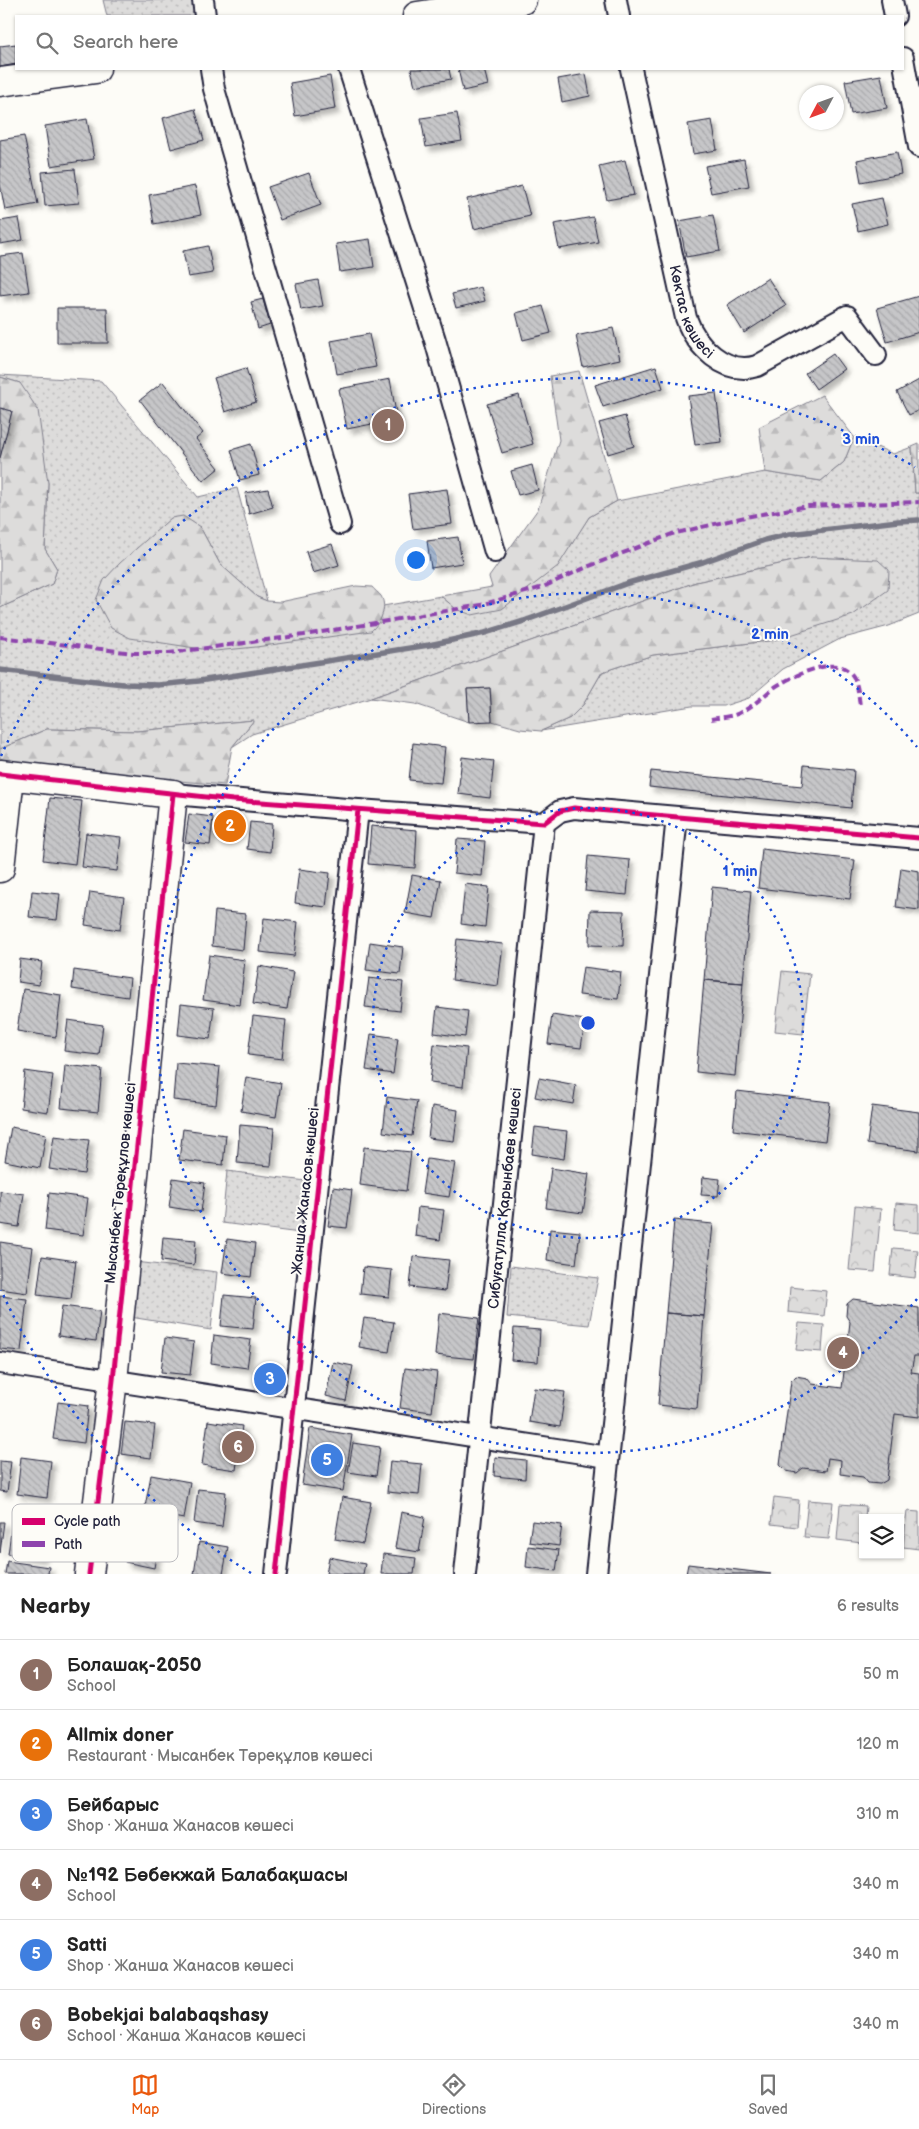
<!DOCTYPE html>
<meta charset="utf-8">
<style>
body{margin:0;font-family:"Balsamiq Sans",sans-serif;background:#f6f6f6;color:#222}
.controls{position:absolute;right:15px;bottom:15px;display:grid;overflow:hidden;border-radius:0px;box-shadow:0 1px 4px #0004}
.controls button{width:45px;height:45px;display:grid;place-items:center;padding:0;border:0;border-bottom:1px solid #e0e0e0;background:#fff;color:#222;font:25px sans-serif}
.compass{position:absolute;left:799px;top:85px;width:45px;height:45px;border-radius:50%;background:#fff;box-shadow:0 1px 4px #0004;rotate:229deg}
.you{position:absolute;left:415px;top:559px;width:18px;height:18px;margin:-12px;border:4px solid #fff;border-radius:50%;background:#1a73e8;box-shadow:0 0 0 8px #1a73e833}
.badge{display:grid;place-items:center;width:32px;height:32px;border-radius:50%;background:#ea580c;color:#fff;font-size:16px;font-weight:700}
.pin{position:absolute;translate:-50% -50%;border:2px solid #fff;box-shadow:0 1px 5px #0006}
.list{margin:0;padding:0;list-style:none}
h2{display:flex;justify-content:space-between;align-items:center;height:65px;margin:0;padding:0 20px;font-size:21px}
h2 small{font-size:16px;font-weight:400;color:#767676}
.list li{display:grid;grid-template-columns:32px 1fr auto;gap:15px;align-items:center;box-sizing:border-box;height:70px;padding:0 20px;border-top:1px solid #e0e0e0}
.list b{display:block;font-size:19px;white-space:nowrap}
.list p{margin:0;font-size:16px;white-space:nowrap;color:#767676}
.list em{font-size:16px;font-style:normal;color:#767676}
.icon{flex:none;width:28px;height:28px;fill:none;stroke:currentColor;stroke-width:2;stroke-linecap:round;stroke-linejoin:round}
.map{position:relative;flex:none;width:919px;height:1574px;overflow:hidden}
.search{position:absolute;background:#fff;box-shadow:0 1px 4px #0004;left:15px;right:15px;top:15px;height:55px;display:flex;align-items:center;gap:12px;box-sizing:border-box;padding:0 18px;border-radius:0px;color:#767676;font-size:19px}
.sheet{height:485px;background:#fff}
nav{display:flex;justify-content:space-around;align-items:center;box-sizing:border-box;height:70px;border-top:1px solid #e0e0e0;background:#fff;font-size:14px;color:#767676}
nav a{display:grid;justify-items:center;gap:2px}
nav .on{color:#ea580c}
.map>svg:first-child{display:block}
</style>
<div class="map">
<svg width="919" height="1574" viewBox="0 0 919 1574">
<defs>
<pattern id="grass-dots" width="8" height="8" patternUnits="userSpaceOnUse" patternTransform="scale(1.25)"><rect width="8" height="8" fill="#dddcdb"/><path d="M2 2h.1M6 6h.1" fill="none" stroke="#bdbcbd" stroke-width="1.8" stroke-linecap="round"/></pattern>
<pattern id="forest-firs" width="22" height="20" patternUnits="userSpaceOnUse" patternTransform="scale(1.25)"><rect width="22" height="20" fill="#dddcdb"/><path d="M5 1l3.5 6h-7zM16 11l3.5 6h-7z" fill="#bdbcbd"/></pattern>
<pattern id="park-crowns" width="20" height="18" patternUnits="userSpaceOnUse" patternTransform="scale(1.25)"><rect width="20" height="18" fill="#dddcdb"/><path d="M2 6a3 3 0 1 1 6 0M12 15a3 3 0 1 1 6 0" fill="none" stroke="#bdbcbd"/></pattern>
<pattern id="building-back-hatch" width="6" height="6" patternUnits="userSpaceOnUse" patternTransform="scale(1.25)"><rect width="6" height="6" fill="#c6c6c8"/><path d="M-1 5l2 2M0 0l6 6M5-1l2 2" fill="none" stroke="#aaaaad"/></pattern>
<filter id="shadow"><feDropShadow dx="4.5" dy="4.5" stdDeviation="2.5" flood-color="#0004"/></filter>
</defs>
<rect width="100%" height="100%" fill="#fdfcf7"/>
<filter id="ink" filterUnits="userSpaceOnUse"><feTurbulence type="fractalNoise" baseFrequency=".02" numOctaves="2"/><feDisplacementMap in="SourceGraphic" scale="10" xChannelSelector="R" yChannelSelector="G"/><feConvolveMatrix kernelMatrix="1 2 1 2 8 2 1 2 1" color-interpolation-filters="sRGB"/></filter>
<g filter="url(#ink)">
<path fill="url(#grass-dots)" stroke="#807f8b" d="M103,0H192L194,16H107Z
M0,375L101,381L198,497L237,488L267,601L257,597L220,564L200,527L171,518L104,580L380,623L383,606L441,596L456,609L557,566L589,517L617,501L765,472L821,481L844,462L854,437L893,454L912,447L915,493H919V614L889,626L840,639L783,669L749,698L724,706H692L541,731L570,718L583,705L602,672L653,655L775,640L812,557L696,582L371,698L252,734L232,747L254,720L137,731L47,729L0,749V608L52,584L57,569L45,549L48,483L20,383L0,377Z
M227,1171L306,1181L300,1233L222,1223Z
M136,1262L217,1272L211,1330L130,1317Z
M511,1266L598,1278L589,1325L507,1317Z"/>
<path fill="url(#forest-firs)" stroke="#807f8b" d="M579,371L617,501L589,517L558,566L502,609L472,615L456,609L441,596L492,587L489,577L538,509L559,440L550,376Z
M0,377L20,383L38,410L48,483L45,549L57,569L52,584L0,608V458L12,411L0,408Z
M822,395L854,437L844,462L821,481L765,472L759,427Z
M919,444V493H915L912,447Z
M183,516L200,527L220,564L257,597L267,601L280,602L356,586L372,587C374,590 379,593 381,596C388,608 380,623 371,631L256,647L215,651L130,638L111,628L96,600L104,580L120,563L171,518Z
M812,557L878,560L889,570L888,590L853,615L775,640L653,655L602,672L583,705L570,718L541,731L520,729L492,721L490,688L467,689L469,722L415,704L371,698L696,582Z
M254,720L232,747L225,785L22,767L0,758V749L47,729L137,731Z"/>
<path fill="url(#park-crowns)" stroke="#807f8b" d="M782,971L810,974L803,1034L775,1031Z
M896,1203L919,1205V1233L894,1230Z
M855,1206L881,1209L875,1272L849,1270Z
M893,1248L918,1250L915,1278L890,1275Z
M790,1287L827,1291L824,1316L788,1312Z
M799,1323L824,1325L822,1352L796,1350Z
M774,1497L799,1500L797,1527L771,1524Z
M808,1500L833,1502L829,1539L804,1537Z
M840,1504L866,1506L865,1518H863L862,1543L837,1540Z
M907,1511L919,1512V1549L903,1547Z"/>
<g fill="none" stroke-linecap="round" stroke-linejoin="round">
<path stroke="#787885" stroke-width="5.5" d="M0,670L123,684L158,685L199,681L429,645L485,633L524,621L628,583L703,562L765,540L790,534L898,521L919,520"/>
</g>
<path fill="url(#building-back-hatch)" stroke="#22223b" filter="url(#shadow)" d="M16,44V64L0,67V46Z
M411,69H449L451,79L415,86Z
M458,69H484L488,85L463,91Z
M586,74L590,96L562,102L558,79Z
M881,75L887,108L851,114L845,81Z
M330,76L335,109L295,116L290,83Z
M195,109L204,140L171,149L163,118Z
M457,113L462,141L426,147L421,118Z
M87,119L94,159L51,166L45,126Z
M712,120L717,150L693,154L688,124Z
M24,136L38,204L5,210L0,184V140Z
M897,152L901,174L861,182L857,160Z
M744,159L749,186L711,193L705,166Z
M625,160L634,195L607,200L599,166Z
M75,169L79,203L45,206L42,172Z
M309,173L321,205L280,220L268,187Z
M195,186L201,215L154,224L149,195Z
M522,186L530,216L474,229L467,199Z
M882,198L888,224L858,231L852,204Z
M713,215L720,251L686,257L679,221Z
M593,217L598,242L559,249L554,224Z
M19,218L23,240L0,244V221Z
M370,239L374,267L340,272L336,244Z
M208,246L213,273L188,277L183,251Z
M23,253L29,292L0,296V256Z
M768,278L786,306L744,333L727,305Z
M318,280L323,306L301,310L296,284Z
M481,287L485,301L456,308L452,294Z
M919,296V332L887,342L877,308Z
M263,299L270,325L258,329L251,302Z
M543,306L551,333L523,340L516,313Z
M57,308H107L108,343H57Z
M613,328L620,359L583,367L576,336Z
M369,334L376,367L337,374L331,341Z
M833,354L844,369L816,389L805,373Z
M656,366L663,388L603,407L595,385Z
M246,368L256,402L225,412L214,378Z
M390,379L397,419L347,429L339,389Z
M919,380V410L909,415L897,392Z
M163,382L203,433L196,439L219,468L203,481L140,400Z
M716,393L722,442L695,445L688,396Z
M519,395L533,444L502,453L487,404Z
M0,408L12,411L0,458Z
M625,416L634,446L608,454L599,423Z
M251,444L259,475L240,480L231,450Z
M532,465L538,490L518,495L511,471Z
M268,489L273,507L249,514L245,493Z
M447,489L452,524L413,529L408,494Z
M458,537L462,563L431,568L427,541Z
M332,544L339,565L313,573L306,552Z
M490,688L492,721L469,722L467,689Z
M413,743L445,747L441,783L409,780Z
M462,757L494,761L490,798L458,794Z
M804,765L854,770L851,808L649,787L651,771L802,786Z
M50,798L82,801L75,864L43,860Z
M189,814L213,817L210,845L185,842Z
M250,822L272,824L270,852L247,849Z
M371,826L417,830L415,868L368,864Z
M86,833L121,837L117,871L82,867Z
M457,839L485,841L482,876L454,873Z
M762,849L855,860L850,899L758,888Z
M588,856L630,860L627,895L585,891Z
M901,868L919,871V910L896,907Z
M299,869L330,873L326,907L295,903Z
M412,875L441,880L434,918L405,913Z
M465,884L489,887L485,927L461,924Z
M712,887L751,891L743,983L704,980Z
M32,891L60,894L57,920L29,917Z
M90,892L124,897L120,930L85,925Z
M590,910L624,911L623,946L589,945Z
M215,911L246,914L243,950L212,946Z
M264,918L298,922L294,956L260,952Z
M457,939L503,944L498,986L452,980Z
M370,942L403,947L400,974L366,970Z
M209,955L245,960L240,1005L203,1000Z
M20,959L42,962L39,985L18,982Z
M259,966L293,972L287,1009L253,1004Z
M583,967L621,972L618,999L579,995Z
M74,970L130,978L128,997L72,989Z
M369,978L403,982L400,1011L365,1007Z
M704,980L743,983L735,1076L696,1072Z
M23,989L61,995L56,1037L17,1031Z
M181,1004L214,1008L210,1039L178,1035Z
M437,1007L468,1011L465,1037L434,1033Z
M552,1015L585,1020L581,1048L548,1044Z
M253,1016L286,1020L282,1059L248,1055Z
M68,1020L103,1025L99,1055L64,1051Z
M371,1034L398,1038L393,1074L366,1070Z
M434,1044L467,1048L463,1087L430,1083Z
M176,1063L220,1067L216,1105L173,1100Z
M65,1065L102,1069L98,1112L61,1108Z
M25,1071L53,1075L48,1112L21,1108Z
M246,1077L281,1083L276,1117L241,1111Z
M539,1078L576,1085L573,1104L535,1097Z
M737,1091L830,1102L825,1141L733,1130Z
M387,1097L417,1101L412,1136L383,1132Z
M432,1106L458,1110L454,1141L428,1138Z
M872,1106L919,1112V1151L867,1144Z
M240,1125L274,1128L271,1166L237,1163Z
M11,1127L46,1134L40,1168L5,1161Z
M535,1127L567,1131L564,1159L532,1154Z
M183,1129L226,1135L223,1165L179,1160Z
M54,1136L89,1140L84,1174L49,1169Z
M364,1147L411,1152L406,1191L360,1185Z
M427,1159L455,1163L449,1197L422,1193Z
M551,1168L589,1174L583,1213L546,1208Z
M703,1177L720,1179L718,1196L701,1195Z
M173,1178L205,1183L201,1212L169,1207Z
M333,1187L352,1190L347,1228L328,1226Z
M0,1191L24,1194L19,1227L0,1224Z
M49,1193L88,1198L83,1235L45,1230Z
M418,1207L444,1210L440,1240L415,1236Z
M674,1220L713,1224L704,1316L666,1313Z
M550,1229L580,1232L576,1264L547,1260Z
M163,1237L196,1240L194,1265L161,1261Z
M227,1239L255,1243L251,1277L222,1273Z
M0,1242L33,1247L27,1293L0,1289Z
M42,1256L76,1261L71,1299L37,1295Z
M413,1256L449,1260L445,1291L410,1287Z
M363,1267L392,1270L389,1297L360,1294Z
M224,1295L256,1298L253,1329L221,1326Z
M0,1296L27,1299L21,1351L0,1349Z
M853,1299L919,1308V1356H914L911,1372L919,1373V1417L895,1414L887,1480L880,1484L868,1483L863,1477L840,1474L841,1460L828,1458L826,1471L803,1468L797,1473L786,1471L780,1465L791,1381L796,1376L807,1378L812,1384L842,1388L850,1322L846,1316L847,1304Z
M62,1306L100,1311L96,1341L58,1336Z
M439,1313L479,1318L474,1359L435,1355Z
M666,1313L704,1316L697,1409L658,1405Z
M364,1318L394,1322L389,1352L359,1347Z
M514,1328L540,1330L538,1362L511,1360Z
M214,1335L251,1340L247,1368L211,1363Z
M165,1338L194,1342L190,1375L161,1372Z
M333,1362L353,1366L346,1401L326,1396Z
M405,1368L437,1372L432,1412L400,1408Z
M534,1388L565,1392L560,1427L529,1422Z
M58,1402L88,1406L84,1443L53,1439Z
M208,1421L242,1426L236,1470L202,1465Z
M125,1422L155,1425L151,1458L121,1454Z
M310,1428L352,1435L343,1491L302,1485Z
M353,1443L380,1447L376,1476L348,1472Z
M21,1457L51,1461L47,1498L17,1494Z
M495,1457L526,1460L525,1479L494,1476Z
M0,1461L11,1462L7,1492L0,1491Z
M390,1461L422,1464L419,1495L387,1492Z
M151,1475L190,1482L184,1519L144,1512Z
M198,1489L226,1492L222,1527L194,1523Z
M342,1497L371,1502L363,1544L335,1539Z
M401,1512L425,1517L419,1552L395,1548Z
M532,1521L562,1525L559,1546L529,1542Z
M0,1522H4L0,1553Z
M12,1524L45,1528L42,1558L8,1554Z
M130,1533L159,1538L154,1568L125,1562Z
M199,1542L228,1547L223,1574H194Z
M528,1546L559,1550L556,1571L526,1567Z
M383,1554L416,1558L414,1574H381Z
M329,1557L365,1564L363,1574H326Z
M7,1561L49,1567L48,1574H5Z
M688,1564L771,1574H686Z"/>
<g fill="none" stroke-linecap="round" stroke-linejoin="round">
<g stroke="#22223b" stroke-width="24">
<g id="street">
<path d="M203,0L205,16"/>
<path d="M616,0L619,16"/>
<path d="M892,0L895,16"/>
<path d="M903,58L919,147"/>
<path d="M211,69L214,89L340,524"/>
<path d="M349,69L435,340L495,552"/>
<path id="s1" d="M631,69L686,318C696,346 725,376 757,366L847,316L876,355"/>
<path d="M173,794L358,810L544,823L560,811L574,808L919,838"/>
<path d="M0,1363L608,1457"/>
<path d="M276,1574L358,810"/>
<path id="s2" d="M465,1574L544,823"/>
<path d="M596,1574L677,817"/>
</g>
</g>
<g stroke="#22223b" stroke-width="31">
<path id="secondary" d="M417,16L522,0
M0,82L96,69
M0,774L173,794L113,1380L89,1574
M0,868L10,776"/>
</g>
<use href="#street" stroke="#fdfcf7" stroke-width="20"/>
<use href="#secondary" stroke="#fdfcf7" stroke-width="28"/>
<path stroke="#8e44ad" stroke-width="4" stroke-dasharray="8 4" stroke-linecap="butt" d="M0,637L134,653H169L304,635L481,605L543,587L587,567L672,534L745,517L808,506L919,502
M711,719C720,717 733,717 741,712C754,706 764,695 775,687C789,678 828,659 844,668C858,675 858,692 860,706"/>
<g stroke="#fdfcf7" stroke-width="8">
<path id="cycleway" d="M0,774L233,800L544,823L560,811L574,808L919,838
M89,1574L113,1380L173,794
M276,1574L358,810"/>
</g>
<use href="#cycleway" stroke="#d6006c" stroke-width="5"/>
</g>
</g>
<g fill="none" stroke="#1d4ed8" stroke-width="2.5" stroke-dasharray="2.5 5">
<circle cx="588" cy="1023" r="215"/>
<path d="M917 1299A430 430 0 1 1 917 747"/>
<path d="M251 1573A645 645 0 0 1 1 1290M1 756A645 645 0 0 1 915 467"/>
</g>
<g text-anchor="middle" stroke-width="4" stroke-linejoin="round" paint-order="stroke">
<g font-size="15" fill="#22223b" stroke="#fdfcf7">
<text dy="5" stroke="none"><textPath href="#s1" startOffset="251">Көктас көшесі</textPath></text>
<text transform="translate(120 1183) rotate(-84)" y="5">Мысанбек Төреқұлов көшесі</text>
<text transform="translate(305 1191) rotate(-84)" y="5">Жанша Жанасов көшесі</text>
<text dy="5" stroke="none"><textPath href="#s2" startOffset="378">Сибуғатулла Қарынбаев көшесі</textPath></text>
</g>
</g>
<rect x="12" y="1504" width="166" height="58" rx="8" fill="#fdfcf7" stroke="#bbbbbf" stroke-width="1"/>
<rect x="22" y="1518" width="23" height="7" fill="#d6006c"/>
<rect x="22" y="1541" width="23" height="6" fill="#8e44ad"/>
<g font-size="14" fill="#22223b">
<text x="54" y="1526">Cycle path</text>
<text x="54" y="1549">Path</text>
</g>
<circle cx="588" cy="1023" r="8" fill="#1d4ed8" stroke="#fdfcf7" stroke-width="2.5"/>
<g font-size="15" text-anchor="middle" font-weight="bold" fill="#1d4ed8" stroke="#fdfcf7" stroke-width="4" stroke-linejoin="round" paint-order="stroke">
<text x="861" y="444">3 min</text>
<text x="770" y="639">2 min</text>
<text x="740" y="876">1 min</text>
</g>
</svg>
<div class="controls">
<button><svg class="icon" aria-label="layers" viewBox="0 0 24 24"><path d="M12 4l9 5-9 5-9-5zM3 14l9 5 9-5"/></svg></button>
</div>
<svg class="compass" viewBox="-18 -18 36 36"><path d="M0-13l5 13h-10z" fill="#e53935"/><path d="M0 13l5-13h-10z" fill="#767676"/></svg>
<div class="you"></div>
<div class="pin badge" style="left:388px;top:425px;background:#8d6e63">1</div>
<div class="pin badge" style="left:230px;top:826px;background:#e8710a">2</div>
<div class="pin badge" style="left:270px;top:1379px;background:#3f7fe0">3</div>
<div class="pin badge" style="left:843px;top:1353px;background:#8d6e63">4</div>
<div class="pin badge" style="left:327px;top:1460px;background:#3f7fe0">5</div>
<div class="pin badge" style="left:238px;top:1447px;background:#8d6e63">6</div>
<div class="search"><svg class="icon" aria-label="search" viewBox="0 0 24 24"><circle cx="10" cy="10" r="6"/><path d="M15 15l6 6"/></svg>Search here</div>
</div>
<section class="sheet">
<h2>Nearby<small>6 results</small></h2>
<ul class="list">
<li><span class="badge" style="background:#8d6e63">1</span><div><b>Болашақ-2050</b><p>School</p></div><em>50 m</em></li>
<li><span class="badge" style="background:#e8710a">2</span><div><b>Allmix doner</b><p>Restaurant · Мысанбек Төреқұлов көшесі</p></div><em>120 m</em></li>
<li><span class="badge" style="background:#3f7fe0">3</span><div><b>Бейбарыс</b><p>Shop · Жанша Жанасов көшесі</p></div><em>310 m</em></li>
<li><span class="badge" style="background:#8d6e63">4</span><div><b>№192 Бөбекжай Балабақшасы</b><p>School</p></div><em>340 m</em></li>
<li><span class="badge" style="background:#3f7fe0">5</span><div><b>Satti</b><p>Shop · Жанша Жанасов көшесі</p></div><em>340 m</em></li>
<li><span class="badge" style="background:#8d6e63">6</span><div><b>Bobekjai balabaqshasy</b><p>School · Жанша Жанасов көшесі</p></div><em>340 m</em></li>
</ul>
</section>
<nav>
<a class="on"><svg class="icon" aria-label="map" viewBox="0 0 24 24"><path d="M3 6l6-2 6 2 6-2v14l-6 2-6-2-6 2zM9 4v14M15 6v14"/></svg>Map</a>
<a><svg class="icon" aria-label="directions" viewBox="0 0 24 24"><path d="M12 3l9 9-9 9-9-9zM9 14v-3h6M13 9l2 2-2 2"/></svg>Directions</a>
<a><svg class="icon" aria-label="saved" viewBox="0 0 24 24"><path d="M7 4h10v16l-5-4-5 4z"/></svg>Saved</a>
</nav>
